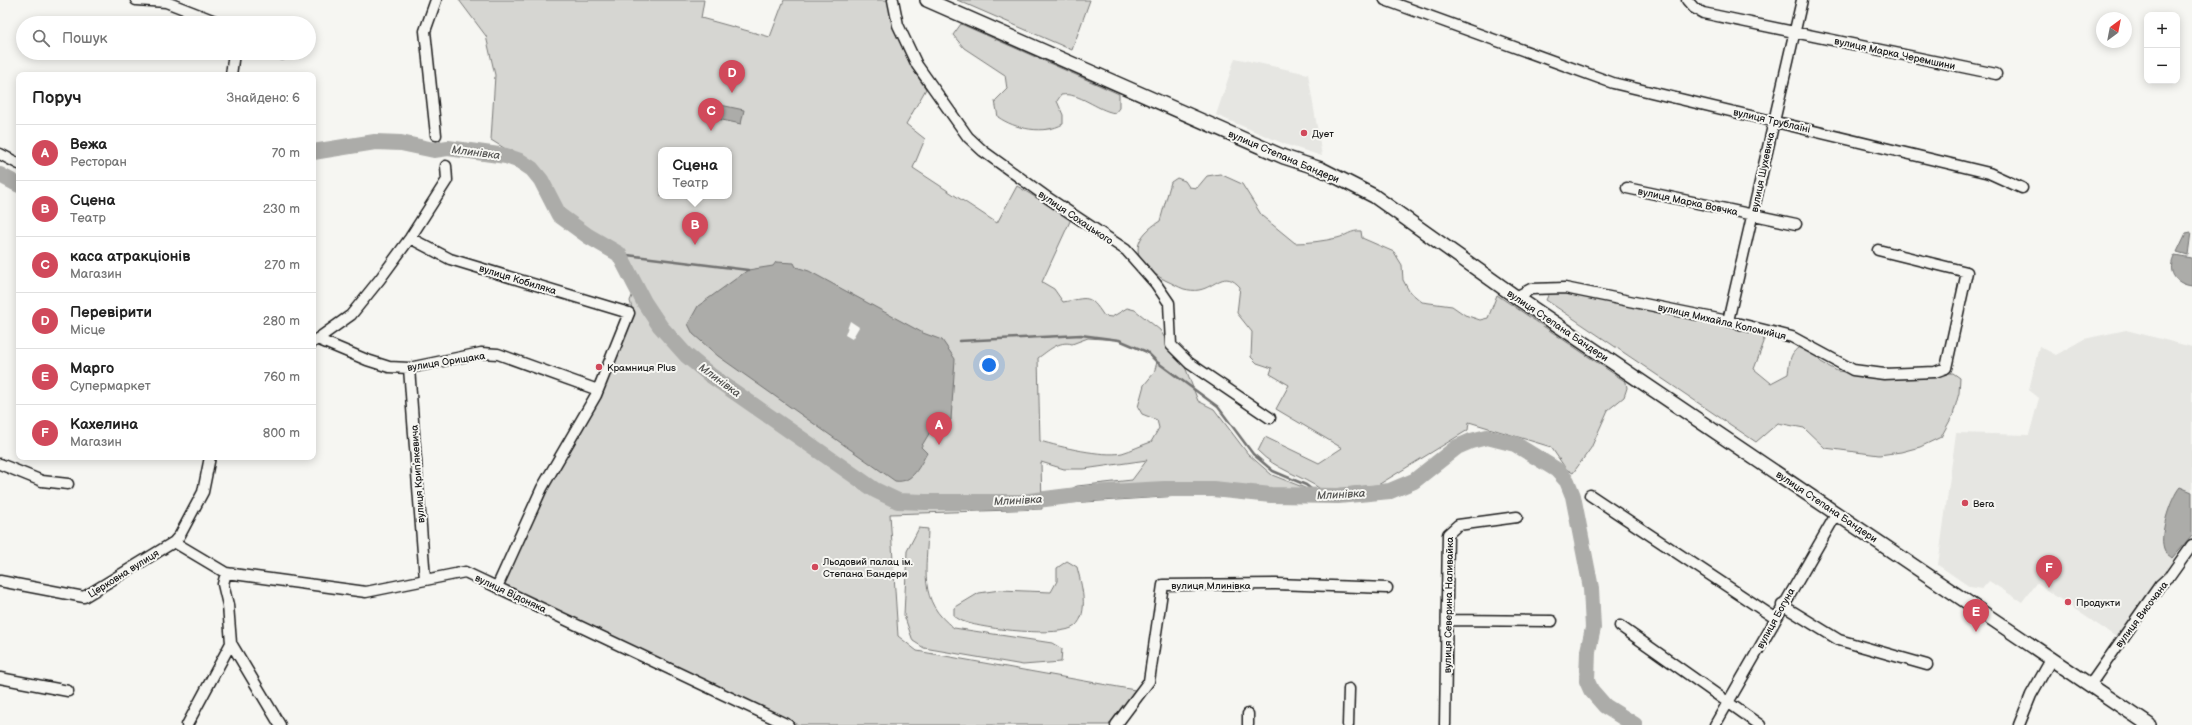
<!DOCTYPE html>
<html lang="uk">
<meta charset="utf-8">
<style>
body{margin:0;font-family:"Balsamiq Sans",sans-serif;background:#f2f2f2;color:#222}
.controls{position:absolute;right:12px;top:12px;display:grid;overflow:hidden;border-radius:8px;box-shadow:0 2px 10px #0003}
.controls button{width:36px;height:36px;display:grid;place-items:center;padding:0;border:0;border-bottom:1px solid #e0e0e0;background:#fff;color:#222;font:20px sans-serif}
.compass{position:absolute;left:2096px;top:12px;width:36px;height:36px;border-radius:50%;background:#fff;box-shadow:0 2px 10px #0003;rotate:32deg}
.you{position:absolute;left:989px;top:365px;width:14px;height:14px;margin:-10px;border:3px solid #fff;border-radius:50%;background:#1a73e8;box-shadow:0 0 0 6px #1a73e833}
.badge{display:grid;place-items:center;width:26px;height:26px;border-radius:50%;background:#d1495b;color:#fff;font-size:13px;font-weight:700}
.pin{position:absolute;translate:-50% -33px;filter:drop-shadow(0 1px 2px #0008)}
.pin::after{content:'';position:absolute;top:21px;width:14px;height:12px;background:inherit;clip-path:polygon(0 0,100% 0,50% 100%)}
.popup{position:absolute;left:658px;top:147px;width:74px;height:52px;box-sizing:border-box;display:grid;place-content:center;border-radius:8px;background:#fff;filter:drop-shadow(0 1px 3px #0005);font-size:13px;white-space:nowrap;color:#767676}
.popup b{font-size:15px;color:#222}
.popup::after{content:'';position:absolute;left:50%;top:100%;margin-left:-8px;border:8px solid transparent;border-top-color:#fff}
.list{margin:0;padding:0;list-style:none}
h2{display:flex;justify-content:space-between;align-items:center;height:52px;margin:0;padding:0 16px;font-size:17px}
h2 small{font-size:13px;font-weight:400;color:#767676}
.list li{display:grid;grid-template-columns:26px 1fr auto;gap:12px;align-items:center;box-sizing:border-box;height:56px;padding:0 16px;border-top:1px solid #e0e0e0}
.list b{display:block;font-size:15px;white-space:nowrap}
.list p{margin:0;font-size:13px;white-space:nowrap;color:#767676}
.list em{font-size:13px;font-style:normal;color:#767676}
.icon{flex:none;width:22px;height:22px;fill:none;stroke:currentColor;stroke-width:2;stroke-linecap:round;stroke-linejoin:round}
.map{position:relative;flex:none;width:2192px;height:725px;overflow:hidden}
.search{position:absolute;background:#fff;box-shadow:0 2px 10px #0003;left:16px;top:16px;width:300px;height:44px;display:flex;align-items:center;gap:10px;box-sizing:border-box;padding:0 14px;border-radius:22px;color:#767676;font-size:15px}
.panel{position:absolute;background:#fff;box-shadow:0 2px 10px #0003;left:16px;top:72px;width:300px;height:388px;border-radius:8px}
.map>svg:first-child{display:block}
</style>
<div class="map">
<svg width="2192" height="725" viewBox="0 0 2192 725">
<rect width="100%" height="100%" fill="#f6f6f2"/>
<filter id="ink" filterUnits="userSpaceOnUse"><feTurbulence type="fractalNoise" baseFrequency=".025" numOctaves="2"/><feDisplacementMap in="SourceGraphic" scale="8" xChannelSelector="R" yChannelSelector="G"/><feConvolveMatrix kernelMatrix="1 2 1 2 8 2 1 2 1" color-interpolation-filters="sRGB"/></filter>
<g filter="url(#ink)">
<path fill="#e6e6e2" d="M1235,58L1308,74L1322,156L1287,145L1216,115Z
M2126,330L2192,347V552L2125,643L2036,583L2022,602L1989,581L1982,589L1970,587L1938,565L1956,433L2029,435L2039,398L2029,390L2039,346L2056,355L2084,339Z"/>
<path fill="#d6d6d2" stroke="#797977" fill-rule="evenodd" d="M459,0H704L701,18L770,37L784,0H888C894,33 906,61 926,89L906,124L925,139L913,168L997,223L1017,186L1071,219L1042,282L1054,289L1063,302C1088,298 1089,293 1104,316L1112,317L1127,308L1135,310L1160,330L1169,345L1184,364L1198,401L1214,409L1248,454L1272,475L1305,488L1307,491H1269L1222,484L1212,494L1069,503V490L1077,486L1132,480L1147,460L1084,469H1064L1041,462L1042,509L890,514L898,636L917,651L1135,690L1109,725H798L503,584L547,487L633,312L630,301L634,291L612,244L563,212L538,169L491,140L495,75L486,36ZM661,150H729V196H661ZM1088,338L1119,340L1147,352L1157,362L1154,373L1144,385L1138,407L1142,414L1157,420L1159,428L1151,442C1142,445 1132,450 1122,453C1102,457 1061,447 1040,441L1038,358C1048,351 1059,340 1072,344Z
M957,0H1090L1072,50Z
M961,24L1119,94V108L1115,113C1096,110 1080,92 1061,95L1057,101L1063,115V124C1044,135 1015,129 998,117L995,101L1007,89L1005,75L964,48L953,35Z
M1220,174L1242,184L1262,216L1295,243C1309,243 1323,241 1337,238C1346,236 1351,230 1361,231L1362,238L1394,252L1402,265L1403,280L1409,291L1422,302L1452,306L1465,315L1480,320L1488,318L1497,295L1626,382L1627,388L1624,397L1608,410L1591,448L1573,473L1566,469L1551,447L1469,422L1468,430L1378,485L1322,490C1301,475 1276,470 1258,451L1265,437L1319,463L1342,448L1276,409L1289,385L1270,374L1272,368L1257,363L1251,357L1252,332L1237,313L1240,287C1224,269 1216,287 1199,290C1195,291 1188,290 1184,289C1178,287 1172,283 1167,281C1134,265 1126,242 1160,221L1171,182L1177,178L1185,181L1189,187L1197,188L1207,176Z
M1551,289L1763,332L1764,342L1754,369L1771,383L1788,374C1790,358 1790,351 1805,344L1821,362L1837,371L1880,376L1953,373L1960,378L1959,393L1953,415L1941,437L1920,447L1901,452L1879,455L1825,448L1804,428L1778,423L1756,442L1546,300Z
M919,528L928,529C927,569 917,601 954,628L1052,643L1062,649L1061,662L1023,665L924,648L913,641L904,615L907,551Z
M1067,561L1077,567C1081,583 1090,613 1075,626C1061,638 983,629 965,622C961,621 957,618 954,616V608L979,593L1000,590L1051,592L1057,581V568Z"/>
<path fill="#acaca9" stroke="#727271" d="M711,103L744,110L741,124L708,117Z
M2191,232L2188,255L2177,252L2186,233Z
M2175,255L2192,258V286C2175,284 2166,271 2175,255Z
M776,262L794,263L796,267L809,271L923,333L942,340L955,359L951,420L941,431L933,427L921,447L927,453C920,465 913,484 895,481L718,356L693,334L688,324L698,306L748,270L773,266Z
M2180,487L2192,492V535L2172,558C2170,556 2166,554 2165,552C2157,538 2171,497 2180,487Z"/>
<path fill="#f6f6f2" d="M850,321L859,327L852,339L845,335Z"/>
<g fill="none" stroke-linecap="round" stroke-linejoin="round">
<path stroke="#727271" stroke-width="2.5" d="M619,254L748,270
M959,341L1081,335L1119,340L1147,352L1157,362L1218,407L1253,454L1273,471L1306,485L1320,496"/>
<path stroke="#acaca9" stroke-width="16" d="M313,152L375,142L401,143L434,150L448,148L506,156L520,161L532,169L541,180L559,215L588,236L619,254L644,302L660,326L686,355L710,375L875,490L898,501L925,502H1021L1093,493L1164,489H1213L1271,495L1338,496L1390,491L1414,481L1457,447L1471,441L1487,437L1515,444L1557,470L1567,481L1573,496L1591,588L1593,628L1588,651L1587,681L1591,690L1605,706L1635,725
M0,175L19,185"/>
<g stroke="#1c1c1c" stroke-width="13">
<path id="minor" d="M136,0L166,2L220,23
M436,0L425,31L436,135
M893,0L898,25L917,65L968,137L983,151L1048,198L1126,250L1156,284L1169,303L1171,345L1189,363L1270,418
M1385,0L1613,83L1989,173L2022,188
M1687,0L1694,8L1703,13L1996,74
M280,53L282,54
M231,75L234,53
M0,154L19,164
M1627,188L1796,224
M410,238L450,259L629,313L596,395L542,488L497,587
M1516,297L1531,289L1565,288L1728,321L1792,337L1853,370L1884,374L1935,372L1946,368L1967,272L1878,250
M1728,321L1802,0
M317,339L367,360L389,367L409,368L481,353L498,354L598,390
M313,342L351,315L380,279L410,238L447,180L446,166
M409,368L425,579
M0,464L42,481L68,484
M1590,495L1775,618
M174,542L226,573L366,592L465,572L788,725
M226,573L223,584L228,605L231,643L280,725
M0,581L84,597L174,542L180,535L203,492L210,457
M1782,605L1839,640L1927,665
M1448,620L1552,621
M1620,626L1760,725
M0,678L68,691
M2090,685L2160,585L2170,576L2192,545
M187,725L231,643
M1116,725L1149,681L1163,585L1276,584L1387,588
M1248,725V714
M1348,725L1349,689
M1445,725L1448,534L1458,525L1517,517
M1715,725L1837,513
M2019,725L2031,695L2052,658"/>
</g>
<g stroke="#1c1c1c" stroke-width="16">
<path id="major" d="M927,0L1284,157L1321,169L1374,196L1516,297L2149,725"/>
</g>
<use href="#minor" stroke="#f6f6f2" stroke-width="10"/>
<use href="#major" stroke="#f6f6f2" stroke-width="13"/>
</g>
</g>
<g fill="#d1495b" stroke="#f6f6f2" stroke-width="1.5">
<circle cx="1304" cy="133" r="4"/>
<circle cx="599" cy="367" r="4"/>
<circle cx="1965" cy="503" r="4"/>
<circle cx="815" cy="567" r="4"/>
<circle cx="2068" cy="602" r="4"/>
</g>
<g text-anchor="middle" stroke-width="4" stroke-linejoin="round" paint-order="stroke">
<g font-size="10" fill="#1c1c1c" stroke="#f6f6f2">
<text transform="translate(1895 53) rotate(12)" y="4">вулиця Марка Черемшини</text>
<text transform="translate(1772 120) rotate(13)" y="4">вулиця Трублаїні</text>
<text transform="translate(1284 156) rotate(23)" y="4">вулиця Степана Бандери</text>
<text transform="translate(1762 172) rotate(-78)" y="4">вулиця Шухевича</text>
<text transform="translate(1688 201) rotate(12)" y="4">вулиця Марка Вовчка</text>
<text transform="translate(1076 217) rotate(34)" y="4">вулиця Сохацького</text>
<text transform="translate(518 279) rotate(17)" y="4">вулиця Кобиляка</text>
<text transform="translate(1722 321) rotate(13)" y="4">вулиця Михайла Коломийця</text>
<text transform="translate(1558 325) rotate(34)" y="4">вулиця Степана Бандери</text>
<text transform="translate(446 361) rotate(-9)" y="4">вулиця Орищака</text>
<text transform="translate(417 474) rotate(-94)" y="4">вулиця Крипʼякевича</text>
<text transform="translate(1827 506) rotate(34)" y="4">вулиця Степана Бандери</text>
<text transform="translate(123 573) rotate(-32)" y="4">Церковна вулиця</text>
<text x="1211" y="589">вулиця Млинівка</text>
<text transform="translate(511 593) rotate(25)" y="4">вулиця Відоняка</text>
<text transform="translate(1448 605) rotate(-89)" y="4">вулиця Северина Наливайка</text>
<text transform="translate(2141 614) rotate(-53)" y="4">вулиця Височана</text>
<text transform="translate(1775 618) rotate(-61)" y="4">вулиця Богуна</text>
</g>
<g font-size="10" fill="#1c1c1c" stroke="#f6f6f2" text-anchor="start">
<text x="1312" y="137">Дует</text>
<text x="607" y="371">Крамниця Plus</text>
<text x="1973" y="507">Вега</text>
<text x="823" y="565">Льодовий палац ім.<tspan x="823" dy="12">Степана Бандери</tspan></text>
<text x="2076" y="606">Продукти</text>
</g>
<g font-size="11" font-style="italic" fill="#565654" stroke="#f6f6f2">
<text transform="translate(476 152) rotate(7)" y="4">Млинівка</text>
<text transform="translate(720 380) rotate(36)" y="4">Млинівка</text>
<text transform="translate(1341 494) rotate(-3)" y="4">Млинівка</text>
<text transform="translate(1018 500) rotate(-3)" y="4">Млинівка</text>
</g>
</g>
</svg>
<div class="controls">
<button>+</button>
<button>−</button>
</div>
<svg class="compass" viewBox="-18 -18 36 36"><path d="M0-13l5 13h-10z" fill="#e53935"/><path d="M0 13l5-13h-10z" fill="#767676"/></svg>
<div class="you"></div>
<div class="pin badge" style="left:939px;top:445px">A</div>
<div class="pin badge" style="left:695px;top:245px">B</div>
<div class="popup"><b>Сцена</b>Театр</div>
<div class="pin badge" style="left:711px;top:131px">C</div>
<div class="pin badge" style="left:732px;top:93px">D</div>
<div class="pin badge" style="left:1976px;top:632px">E</div>
<div class="pin badge" style="left:2049px;top:588px">F</div>
<div class="search"><svg class="icon" aria-label="search" viewBox="0 0 24 24"><circle cx="10" cy="10" r="6"/><path d="M15 15l6 6"/></svg>Пошук</div>
<section class="panel">
<h2>Поруч<small>Знайдено: 6</small></h2>
<ul class="list">
<li><span class="badge">A</span><div><b>Вежа</b><p>Ресторан</p></div><em>70 m</em></li>
<li><span class="badge">B</span><div><b>Сцена</b><p>Театр</p></div><em>230 m</em></li>
<li><span class="badge">C</span><div><b>каса атракціонів</b><p>Магазин</p></div><em>270 m</em></li>
<li><span class="badge">D</span><div><b>Перевірити</b><p>Місце</p></div><em>280 m</em></li>
<li><span class="badge">E</span><div><b>Марго</b><p>Супермаркет</p></div><em>760 m</em></li>
<li><span class="badge">F</span><div><b>Кахелина</b><p>Магазин</p></div><em>800 m</em></li>
</ul>
</section>
</div>
